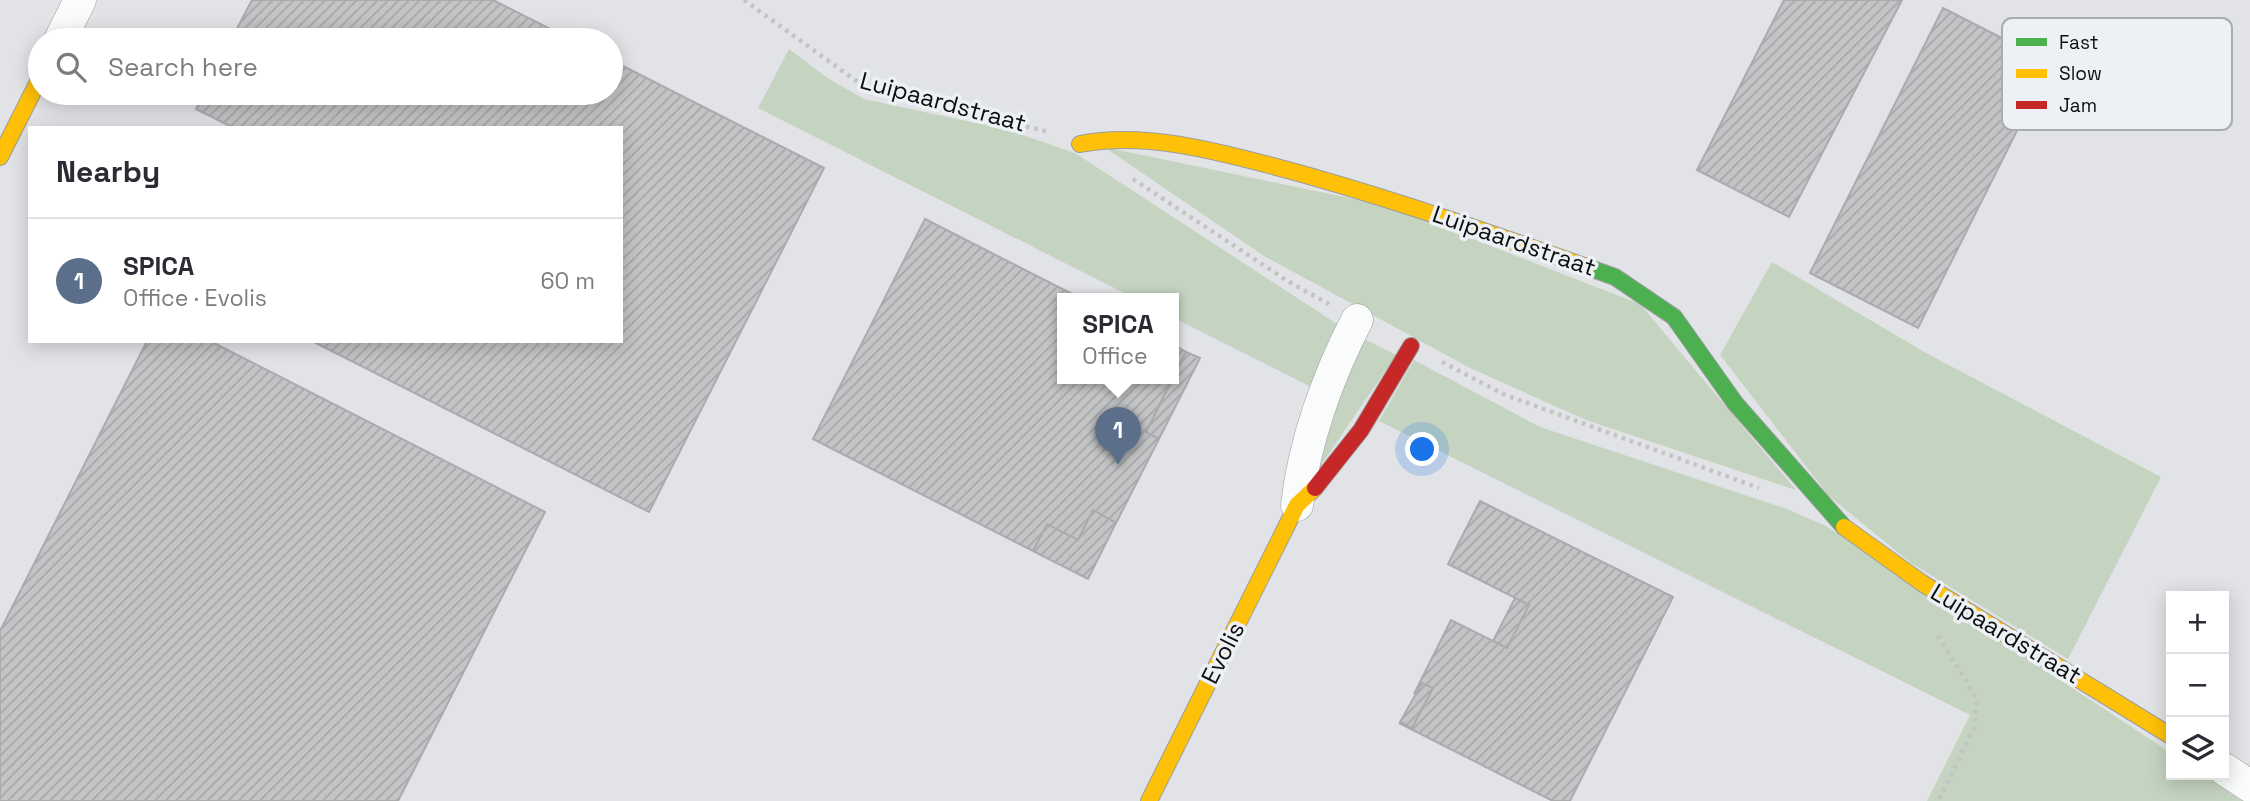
<!DOCTYPE html>
<meta charset="utf-8">
<style>
body{margin:0;font-family:"Space Grotesk",sans-serif;background:#f7f7f7;color:#2b2b33}
.controls{position:absolute;right:21px;bottom:21px;display:grid;overflow:hidden;border-radius:0px;box-shadow:0 4px 18px #0003}
.controls button{width:63px;height:63px;display:grid;place-items:center;padding:0;border:0;border-bottom:2px solid #e1e1e2;background:#fff;color:#2b2b33;font:35px sans-serif}
.you{position:absolute;left:1423px;top:450px;width:24px;height:24px;margin:-18px;border:5px solid #fff;border-radius:50%;background:#1a73e8;box-shadow:0 0 0 10px #1a73e833}
.badge{display:grid;place-items:center;width:46px;height:46px;border-radius:50%;background:#ea580c;color:#fff;font-size:23px;font-weight:700}
.pin{position:absolute;translate:-50% -58px;filter:drop-shadow(0 2px 4px #0008)}
.pin::after{content:'';position:absolute;top:37px;width:24px;height:21px;background:inherit;clip-path:polygon(0 0,100% 0,50% 100%)}
.popup{position:absolute;left:1057px;top:293px;width:122px;height:91px;box-sizing:border-box;display:grid;place-content:center;border-radius:0px;background:#fff;filter:drop-shadow(0 2px 5px #0005);font-size:23px;white-space:nowrap;color:#7c7c81}
.popup b{font-size:26px;color:#2b2b33}
.popup::after{content:'';position:absolute;left:50%;top:100%;margin-left:-14px;border:14px solid transparent;border-top-color:#fff}
.list{margin:0;padding:0;list-style:none}
h2{display:flex;justify-content:space-between;align-items:center;height:91px;margin:0;padding:0 28px;font-size:30px}
h2 small{font-size:23px;font-weight:400;color:#7c7c81}
.list li{display:grid;grid-template-columns:46px 1fr auto;gap:21px;align-items:center;box-sizing:border-box;height:126px;padding:0 28px;border-top:2px solid #e1e1e2}
.list b{display:block;font-size:26px;white-space:nowrap}
.list p{margin:0;font-size:23px;white-space:nowrap;color:#7c7c81}
.list em{font-size:23px;font-style:normal;color:#7c7c81}
.icon{flex:none;width:38px;height:38px;fill:none;stroke:currentColor;stroke-width:2;stroke-linecap:round;stroke-linejoin:round}
.map{position:relative;flex:none;width:2250px;height:801px;overflow:hidden}
.search{position:absolute;background:#fff;box-shadow:0 4px 18px #0003;left:28px;top:28px;width:595px;height:77px;display:flex;align-items:center;gap:18px;box-sizing:border-box;padding:0 24px;border-radius:38px;color:#7c7c81;font-size:26px}
.panel{position:absolute;background:#fff;box-shadow:0 4px 18px #0003;left:28px;top:126px;width:595px;height:217px;border-radius:0px}
.map>svg:first-child{display:block}
</style>
<div class="map">
<svg width="2250" height="801" viewBox="0 0 2250 801">
<defs>
<pattern id="building-hatch" width="6" height="6" patternUnits="userSpaceOnUse" patternTransform="scale(1.75)"><rect width="6" height="6" fill="#c3c4c6"/><path d="M-1 1l2-2M0 6l6-6M5 7l2-2" fill="none" stroke="#a6a7a9"/></pattern>
</defs>
<rect width="100%" height="100%" fill="#e1e3e6"/>
<path fill="#c5d4c0" d="M789,49L829,79L864,99L1008,130L1075,153L1340,326L1317,390L1174,318V299H1136L758,108Z
M1104,147L1388,206L1640,304L1796,490L1586,420L1470,368L1264,256Z
M1772,262L1926,353L2161,477L2068,659L1911,563L1829,496L1720,355Z
M1360,337L1396,355L1313,477L1338,388Z
M1414,360L1540,427L1787,509L1826,526L2171,753V775H2208L2250,801H1927L1970,715L1379,421Z"/>
<path fill="url(#building-hatch)" stroke="#aaabad" stroke-width="2" d="M252,0H493L572,40H231Z
M1784,0H1902L1789,217L1697,170Z
M1943,8L2051,63L1918,328L1810,273Z
M611,60L824,168L649,512L312,341H621V128H234L196,109L204,93H611Z
M925,219L1082,299H1062V379H1172L1146,432L1159,439L1116,523L1093,510L1078,540L1047,524L1033,551L813,439Z
M147,341H210L545,512L398,801H0V631Z
M1174,345L1186,352L1174,375Z
M1186,352L1200,358L1159,439L1146,432Z
M1480,501L1673,597L1570,801H1553L1399,723L1412,728L1433,688L1422,683L1414,694L1451,620L1507,648L1529,605L1448,564Z
M1093,510L1116,523L1088,579L1033,551L1047,524L1078,540Z
M1515,598L1529,605L1507,648L1493,641Z
M1422,683L1433,688L1412,728L1400,722Z"/>
<g fill="none" stroke-linecap="round" stroke-linejoin="round">
<g stroke="#9b9d9e" stroke-width="33">
<path id="street" d="M60,40L80,0
M1297,505C1304,442 1328,376 1357,320
M2224,769L2250,786"/>
</g>
<g stroke="#9b9d9e" stroke-width="18">
<path id="fast" d="M1587,267L1615,277L1674,317L1735,403L1844,527"/>
</g>
<g stroke="#9b9d9e" stroke-width="18">
<path id="slow" d="M1080,144C1146,131 1220,152 1284,169C1387,197 1487,232 1587,267
M0,157L40,78
M1844,527L1922,583L2171,736
M1149,801L1297,505L1315,488"/>
</g>
<g stroke="#9b9d9e" stroke-width="18">
<path id="jam" d="M1315,488L1361,430L1411,346"/>
</g>
<path stroke="#c3c3c4" stroke-width="4.5" stroke-dasharray="3.5 5" stroke-linecap="butt" d="M744,0L862,85L1049,132
M1133,179L1289,282L1329,304
M1442,362L1503,394L1759,488
M1938,636L1977,699L1974,728L1938,801"/>
<use href="#street" stroke="#fafbfb" stroke-width="32"/>
<use href="#fast" stroke="#4caf50" stroke-width="16"/>
<use href="#slow" stroke="#ffc107" stroke-width="16"/>
<use href="#jam" stroke="#c62828" stroke-width="16"/>
</g>
<g text-anchor="middle" stroke-width="7" stroke-linejoin="round" paint-order="stroke">
<g font-size="24" fill="#0d0e0f" stroke="#edf0f4">
<text transform="translate(943 102) rotate(15)" y="8">Luipaardstraat</text>
<text transform="translate(1514 241) rotate(19)" y="8">Luipaardstraat</text>
<text transform="translate(2006 634) rotate(31)" y="8">Luipaardstraat</text>
<text transform="translate(1223 653) rotate(-63)" y="8">Evolis</text>
</g>
</g>
<rect x="2002" y="18" width="230" height="112" rx="10" fill="#edf0f4" stroke="#aaacaf" stroke-width="2"/>
<rect x="2016" y="38" width="31" height="8" fill="#4caf50"/>
<rect x="2016" y="69" width="31" height="9" fill="#ffc107"/>
<rect x="2016" y="101" width="31" height="8" fill="#c62828"/>
<g font-size="19" fill="#0d0e0f">
<text x="2059" y="49">Fast</text>
<text x="2059" y="80">Slow</text>
<text x="2059" y="112">Jam</text>
</g>
</svg>
<div class="controls">
<button>+</button>
<button>−</button>
<button><svg class="icon" aria-label="layers" viewBox="0 0 24 24"><path d="M12 4l9 5-9 5-9-5zM3 14l9 5 9-5"/></svg></button>
</div>
<div class="you"></div>
<div class="pin badge" style="left:1118px;top:465px;background:#5c6f8a">1</div>
<div class="popup"><b>SPICA</b>Office</div>
<div class="search"><svg class="icon" aria-label="search" viewBox="0 0 24 24"><circle cx="10" cy="10" r="6"/><path d="M15 15l6 6"/></svg>Search here</div>
<section class="panel">
<h2>Nearby<small></small></h2>
<ul class="list">
<li><span class="badge" style="background:#5c6f8a">1</span><div><b>SPICA</b><p>Office · Evolis</p></div><em>60 m</em></li>
</ul>
</section>
</div>
